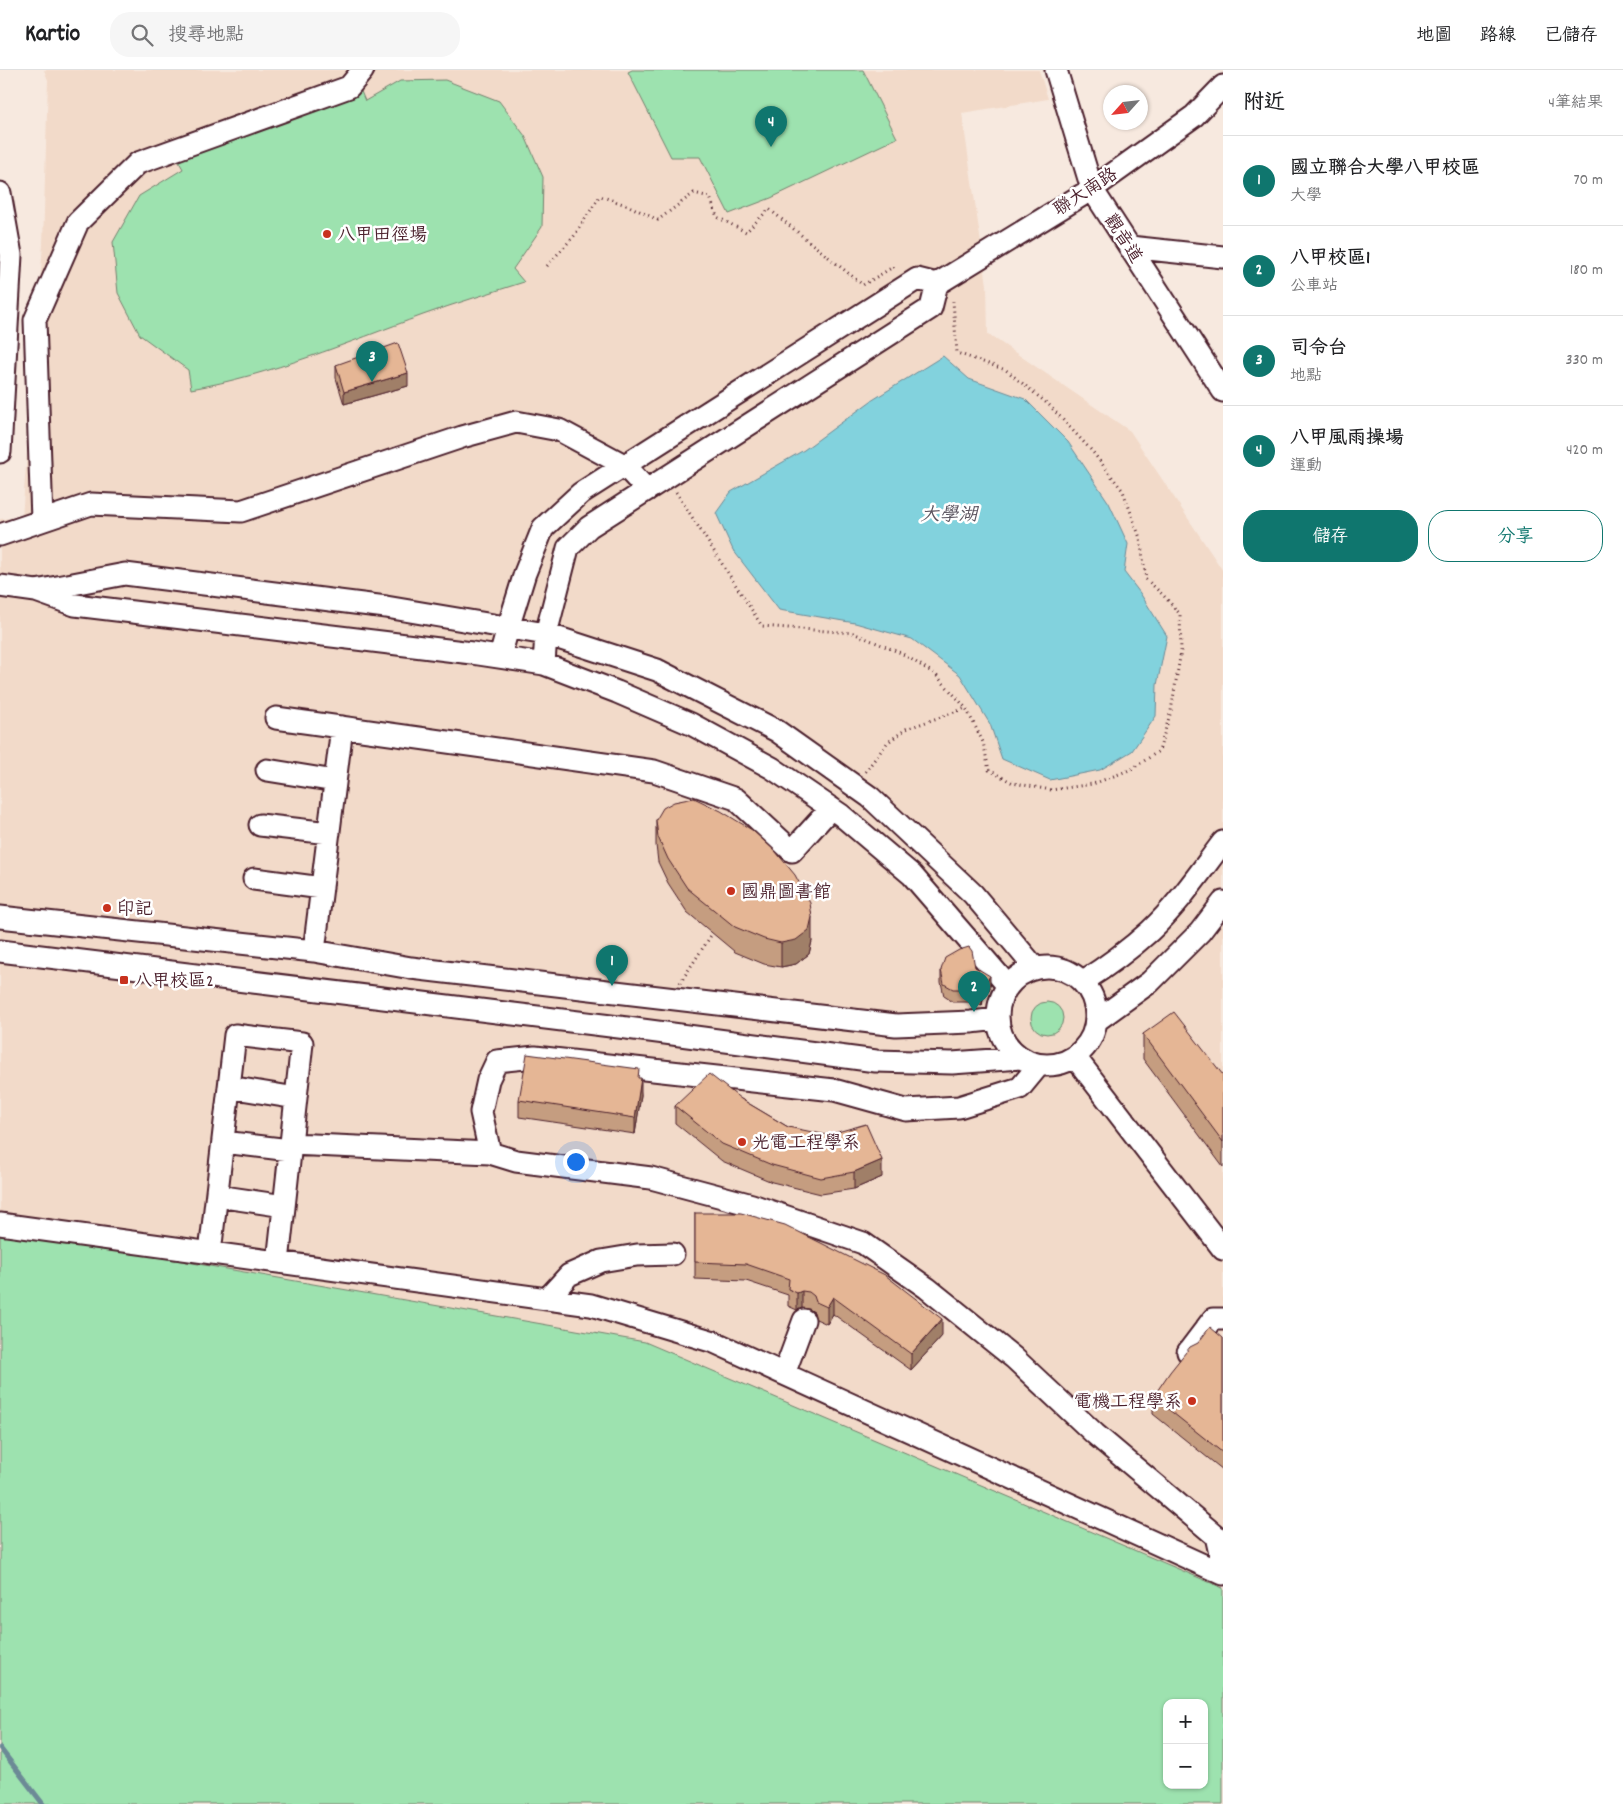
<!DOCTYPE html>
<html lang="zh-TW">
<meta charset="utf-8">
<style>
body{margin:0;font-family:Dekko,"LXGW WenKai TC",sans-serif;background:#f6f6f6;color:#202124}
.controls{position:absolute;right:15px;bottom:15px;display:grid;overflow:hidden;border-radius:10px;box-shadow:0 1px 4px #0004}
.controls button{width:45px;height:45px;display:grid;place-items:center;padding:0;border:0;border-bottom:1px solid #e0e0e0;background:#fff;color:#202124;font:25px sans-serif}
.compass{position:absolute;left:1103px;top:15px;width:45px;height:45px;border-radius:50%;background:#fff;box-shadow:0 1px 4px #0004;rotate:243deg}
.you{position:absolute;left:575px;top:1091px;width:18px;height:18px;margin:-12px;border:4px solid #fff;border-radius:50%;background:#1a73e8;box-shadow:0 0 0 8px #1a73e833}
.badge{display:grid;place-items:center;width:32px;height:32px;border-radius:50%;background:#0f766e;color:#fff;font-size:16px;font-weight:700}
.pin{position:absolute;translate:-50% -41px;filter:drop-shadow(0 1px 2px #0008)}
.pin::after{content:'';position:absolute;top:26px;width:18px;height:15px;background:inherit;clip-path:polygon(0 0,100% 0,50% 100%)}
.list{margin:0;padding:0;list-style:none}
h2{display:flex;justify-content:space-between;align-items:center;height:65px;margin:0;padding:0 20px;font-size:21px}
h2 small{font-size:16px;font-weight:400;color:#757577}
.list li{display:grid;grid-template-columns:32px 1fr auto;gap:15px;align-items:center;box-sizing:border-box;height:90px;padding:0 20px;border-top:1px solid #e0e0e0}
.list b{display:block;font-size:19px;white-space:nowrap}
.list p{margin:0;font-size:16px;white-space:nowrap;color:#757577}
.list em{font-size:16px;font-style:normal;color:#757577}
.actions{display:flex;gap:10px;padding:15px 20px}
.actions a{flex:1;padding:11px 0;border:1px solid #0f766e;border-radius:20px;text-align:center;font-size:18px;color:#0f766e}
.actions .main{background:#0f766e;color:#fff}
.icon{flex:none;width:28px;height:28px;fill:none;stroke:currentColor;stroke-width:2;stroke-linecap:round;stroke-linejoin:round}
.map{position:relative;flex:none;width:1223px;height:1734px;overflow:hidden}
header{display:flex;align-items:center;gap:30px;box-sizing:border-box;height:70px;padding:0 25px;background:#fff;border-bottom:1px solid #e0e0e0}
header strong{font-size:24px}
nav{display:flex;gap:28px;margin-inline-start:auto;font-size:18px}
.search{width:350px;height:45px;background:#f6f6f6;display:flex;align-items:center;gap:12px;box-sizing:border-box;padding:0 18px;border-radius:20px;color:#757577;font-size:19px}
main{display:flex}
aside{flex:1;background:#fff}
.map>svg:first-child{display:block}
</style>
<header>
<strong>Kartio</strong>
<div class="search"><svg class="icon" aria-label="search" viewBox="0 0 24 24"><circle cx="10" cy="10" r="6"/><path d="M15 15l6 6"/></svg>搜尋地點</div>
<nav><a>地圖</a><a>路線</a><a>已儲存</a></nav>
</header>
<main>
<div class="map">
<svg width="1223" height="1734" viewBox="0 0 1223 1734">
<rect width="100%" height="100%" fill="#f7e9df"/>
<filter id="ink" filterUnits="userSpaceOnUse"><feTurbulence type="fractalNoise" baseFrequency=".02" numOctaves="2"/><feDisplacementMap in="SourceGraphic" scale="10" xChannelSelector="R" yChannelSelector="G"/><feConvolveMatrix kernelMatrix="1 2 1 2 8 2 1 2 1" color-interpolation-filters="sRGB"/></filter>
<g filter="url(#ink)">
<path fill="#f2dac9" d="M44,0H1039L1048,29L962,43L987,215L988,264L1130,361L1223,501V1581L0,1387V449L22,448L43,174L48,10Z"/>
<path fill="#9de2af" stroke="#74806d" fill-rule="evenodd" d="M632,0H863L897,68L771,128L729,144L700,87H671L628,2Z
M445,10L499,31L525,66L543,107L542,157L513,199L524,212C490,223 456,233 423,245C346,273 271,305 191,319L188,300L140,265L118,223L113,172L139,126L183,99L175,85L360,19L365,31L400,11Z
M1031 948a16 16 0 1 1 32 0a16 16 0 1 1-32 0Z
M0,1165L78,1173L645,1272L1223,1518V1734H0ZM1167,1633H1204V1715H1167Z"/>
<path fill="#82d2dd" stroke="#6c8a96" d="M943,286L969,309L1025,329L1068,372L1109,433L1128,474L1124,502L1140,523L1167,566L1157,615L1156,646L1132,681L1100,700L1050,710L1002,689L990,654L960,605L912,569L855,553L779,540L733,480L716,443L731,422L804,380L871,331Z"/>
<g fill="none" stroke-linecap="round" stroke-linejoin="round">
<path stroke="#6c8a96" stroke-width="5" d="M0,1678L43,1734"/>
<g stroke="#4a1f2b" stroke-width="25">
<path id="minor" d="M1056,0L1092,119L1223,321
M0,123L11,185L0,382
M1130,177L1223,187
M937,214L1092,119L1194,46L1223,16
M42,450L35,250L78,152L138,93L349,17L363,0
M0,465L91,434L241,441L462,367L516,352L559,360L624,395L647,420
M0,516L36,521L75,535L472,583L544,594L617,622L691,654L772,698L841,745L912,805L1008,916
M36,521L125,504L386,537L546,564L657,600L777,661L870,727L973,824L1035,898
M500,587L508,558L525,503L543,458L581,423L917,209L937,214L931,238L589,457L568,478L546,564L544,594
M276,648L654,701L736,729L792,781L831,738
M267,700L335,711
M260,755L329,763
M254,809L322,818
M0,847L314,881L411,898L896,955L971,952L998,949
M0,881L627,958L876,991L952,993L1021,988
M314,881L342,657
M998 946a49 49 0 1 1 98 0a49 49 0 1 1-98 0Z
M1082,912C1106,897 1129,880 1150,861C1178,835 1200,802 1223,772
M1096,951L1150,912L1200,862L1223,832
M1075,987L1223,1179
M1039,995L1020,1018L959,1037L906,1040L834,1020L535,987L497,991L488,1010L481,1042L490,1083L516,1091L651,1108L752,1135L863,1173L927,1218L1014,1288L1095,1364L1216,1466L1223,1497
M229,1017L296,1028
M223,1072L290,1080
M291,1074L490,1083
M217,1126L284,1136
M0,1154L591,1235L714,1272L1223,1504
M210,1183L235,965L302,973L278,1192
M547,1229L569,1205L601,1191L637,1185L673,1184
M1188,1282L1213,1249H1223
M784,1304L804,1250"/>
</g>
<path stroke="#4a1f2b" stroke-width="3" stroke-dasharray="1 4" stroke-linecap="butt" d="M547,196L574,166L600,126L629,136L658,150L694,123L710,127L717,147L746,162L769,139L863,215L893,197L896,201
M676,422L762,556L853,563L901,583L935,604L966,638L983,672L989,700L1013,713L1051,720L1093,714L1132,699L1159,681L1171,641L1181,581L1180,544L1163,525L1146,509L1140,468L1123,421L1092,381L1049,335L1006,300L957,283L953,231
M865,702L887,673L906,659L966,638
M680,913L712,864"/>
<use href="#minor" stroke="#fff" stroke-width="21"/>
</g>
<path fill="#c59d80" stroke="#4a1f2b" d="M336,295L408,316L344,334L336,308Z
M656,750L812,871L809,884L796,894L781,897L764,894L735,882L687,842L668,813L658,792L656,775Z
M975,897L990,918L983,929L982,936L971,932H953L944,926L941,912V900Z
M1143,964L1223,1005V1097L1143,989Z
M639,1008L641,1025L635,1064L519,1047V1030Z
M741,1029L788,1057L882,1107L854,1119L821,1124L772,1112L722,1091L675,1053V1036Z
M695,1143L942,1266L911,1300L833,1244L827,1254L816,1249L814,1242L809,1239L802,1238L797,1240L788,1236V1225L746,1211L695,1209Z
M1223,1268V1400L1153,1344V1327Z"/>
<path fill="#a07f68" stroke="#4a1f2b" d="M408,303V316L344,334V322Z
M812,847V871L809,884L796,894L781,897V873Z
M990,906V918L983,929L982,936V923L983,916Z
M641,1008V1025L635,1064V1048Z
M882,1090V1107L854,1119V1102Z
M802,1221V1238L797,1240V1223Z
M833,1227V1244L827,1254V1237Z
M942,1249V1266L911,1300V1284Z"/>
<path fill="#e5b695" stroke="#4a1f2b" d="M398,273L408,303L344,322L336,295Z
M694,728L721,741L752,760L776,782L795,805L810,833L812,847L809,860L796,870L781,873L764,869L735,857L687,818L668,789L658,767L656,750L663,738L674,732Z
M969,877L972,881L975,897L990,906L983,916L982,923L971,919H953L944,914L941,900L945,888L959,880Z
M1174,942L1223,1005V1072L1143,964Z
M527,984L639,999L638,1008H641L635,1048L519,1030Z
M709,1004L741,1029L788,1057L827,1065L866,1054L882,1090L854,1102L821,1108L772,1095L722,1074L675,1036Z
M695,1143H741L785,1155L885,1205L942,1249L911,1284L833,1227L827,1237L816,1232L814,1226L809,1222L802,1221L797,1223L788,1219L789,1209L746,1194L695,1192Z
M1210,1257L1223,1268V1383L1153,1327L1170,1302L1190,1277L1198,1273Z"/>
</g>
<g fill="#c8321e" stroke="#fff" stroke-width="2">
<circle cx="327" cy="164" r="5"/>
<circle cx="731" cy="821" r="5"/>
<circle cx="107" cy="838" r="5"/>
<rect x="119" y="905" width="10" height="10" rx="2.5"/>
<circle cx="742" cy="1072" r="5"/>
<circle cx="1192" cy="1331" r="5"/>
</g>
<g text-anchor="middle" stroke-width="5" stroke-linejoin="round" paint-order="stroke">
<g font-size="18" fill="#4a1f2b" stroke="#fff">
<text transform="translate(1085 121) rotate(-33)" y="6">聯大南路</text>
<text transform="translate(1124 168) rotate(57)" y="6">觀音道</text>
</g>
<g font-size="18" fill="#4a1f2b" stroke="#fff" text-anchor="start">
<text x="337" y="170">八甲田徑場</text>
<text x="741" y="827">國鼎圖書館</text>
<text x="117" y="844">印記</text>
<text x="134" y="916">八甲校區2</text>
<text x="752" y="1078">光電工程學系</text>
<text x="1182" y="1337" text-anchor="end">電機工程學系</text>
</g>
<g font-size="19" font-style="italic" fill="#5b5560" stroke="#fff">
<text x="949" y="450">大學湖</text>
</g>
</g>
</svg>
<div class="controls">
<button>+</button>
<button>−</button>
</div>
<svg class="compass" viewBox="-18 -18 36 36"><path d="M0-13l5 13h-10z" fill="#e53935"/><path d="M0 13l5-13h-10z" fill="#757577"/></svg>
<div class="you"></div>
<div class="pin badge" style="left:612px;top:916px">1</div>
<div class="pin badge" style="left:974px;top:942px">2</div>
<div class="pin badge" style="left:372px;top:312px">3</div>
<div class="pin badge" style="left:771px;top:77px">4</div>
</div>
<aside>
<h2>附近<small>4筆結果</small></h2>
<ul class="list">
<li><span class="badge">1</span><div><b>國立聯合大學八甲校區</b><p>大學</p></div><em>70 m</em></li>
<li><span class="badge">2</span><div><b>八甲校區1</b><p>公車站</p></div><em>180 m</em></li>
<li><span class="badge">3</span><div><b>司令台</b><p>地點</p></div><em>330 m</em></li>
<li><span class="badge">4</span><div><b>八甲風雨操場</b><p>運動</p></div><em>420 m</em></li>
</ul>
<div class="actions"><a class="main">儲存</a><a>分享</a></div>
</aside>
</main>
